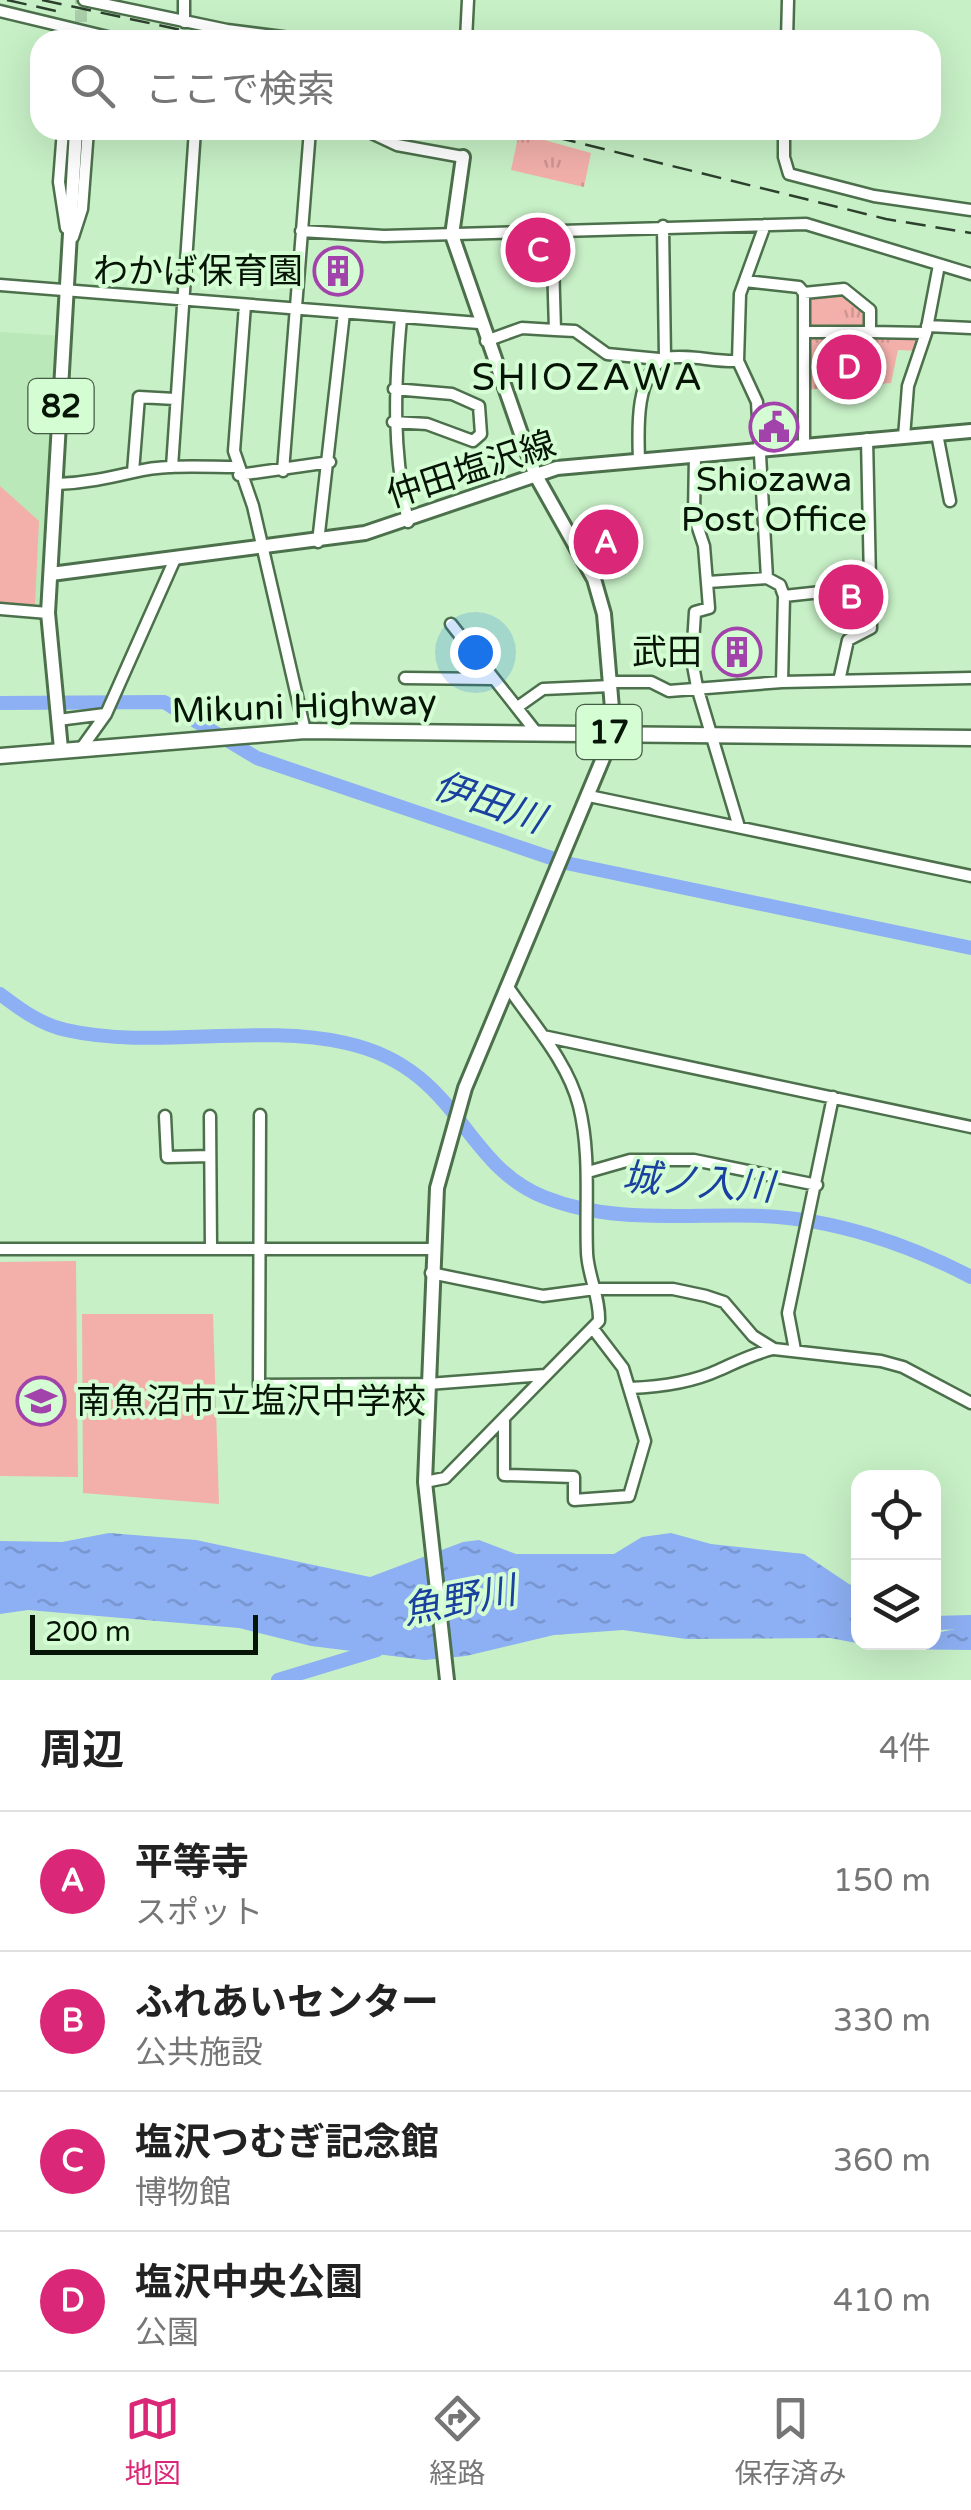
<!DOCTYPE html>
<html lang="ja">
<meta charset="utf-8">
<style>
body{margin:0;font-family:"Varela Round","Noto Sans JP",sans-serif;background:#f6f6f6;color:#222}
.controls{position:absolute;right:30px;bottom:30px;display:grid;overflow:hidden;border-radius:20px;box-shadow:0 10px 40px #0002}
.controls button{width:90px;height:90px;display:grid;place-items:center;padding:0;border:0;border-bottom:2px solid #e0e0e0;background:#fff;color:#222;font:50px sans-serif}
.scale{position:absolute;left:30px;bottom:25px;width:228px;box-sizing:border-box;padding-left:10px;border:5px solid #071507;border-top:0;font-size:28px;line-height:35px;white-space:nowrap;color:#071507;-webkit-text-stroke:8px #d4fdd3;paint-order:stroke}
.you{position:absolute;left:475px;top:652px;width:35px;height:35px;margin:-25px;border:8px solid #fff;border-radius:50%;background:#1a73e8;box-shadow:0 0 0 15px #1a73e833}
.badge{display:grid;place-items:center;width:65px;height:65px;border-radius:50%;background:#db2777;color:#fff;font-size:32px;font-weight:700}
.pin{position:absolute;translate:-50% -50%;border:5px solid #fff;box-shadow:0 2px 10px #0006}
.list{margin:0;padding:0;list-style:none}
h2{display:flex;justify-content:space-between;align-items:center;height:130px;margin:0;padding:0 40px;font-size:42px}
h2 small{font-size:32px;font-weight:400;color:#767676}
.list li{display:grid;grid-template-columns:65px 1fr auto;gap:30px;align-items:center;box-sizing:border-box;height:140px;padding:0 40px;border-top:2px solid #e0e0e0}
.list b{display:block;font-size:38px;white-space:nowrap}
.list p{margin:0;font-size:32px;white-space:nowrap;color:#767676}
.list em{font-size:32px;font-style:normal;color:#767676}
.icon{flex:none;width:55px;height:55px;fill:none;stroke:currentColor;stroke-width:2;stroke-linecap:round;stroke-linejoin:round}
.map{position:relative;flex:none;width:971px;height:1680px;overflow:hidden}
.search{position:absolute;background:#fff;box-shadow:0 10px 40px #0002;left:30px;right:30px;top:30px;height:110px;display:flex;align-items:center;gap:25px;box-sizing:border-box;padding:0 35px;border-radius:30px;color:#767676;font-size:38px}
.sheet{height:690px;background:#fff}
nav{display:flex;justify-content:space-around;align-items:center;box-sizing:border-box;height:140px;border-top:2px solid #e0e0e0;background:#fff;font-size:28px;color:#767676}
nav a{display:grid;justify-items:center;gap:5px}
nav .on{color:#db2777}
.map>svg:first-child{display:block}
</style>
<div class="map">
<svg width="971" height="1680" viewBox="0 0 971 1680">
<defs>
<pattern id="park-tufts" width="24" height="20" patternUnits="userSpaceOnUse" patternTransform="scale(2.5)"><rect width="24" height="20" fill="#f3b0ab"/><path d="M3 7l-1-3M5 7V3M7 7l1-3M15 17l-1-3M17 17v-4M19 17l1-3" fill="none" stroke="#cf9692"/></pattern>
<pattern id="water-ripples" width="26" height="14" patternUnits="userSpaceOnUse" patternTransform="scale(2.5)"><rect width="26" height="14" fill="#8daff3"/><path d="M2 4q2-2 4 0t4 0M15 11q2-2 4 0t4 0" fill="none" stroke="#7896cf"/></pattern>
</defs>
<rect width="100%" height="100%" fill="#c7f0c6"/>
<path fill="#bae8b8" d="M0,332L65,336L48,613L0,609Z"/>
<path fill="url(#park-tufts)" d="M519,133L591,153L584,187L511,170Z
M844,289L870,310V333H926L920,351L898,350L891,383L804,390V293Z"/>
<path fill="#f3b0ab" d="M0,486L39,521L35,605L0,602Z
M76,1261L78,1477L0,1476V1262Z
M82,1314H213L219,1504L83,1493Z"/>
<path fill="url(#water-ripples)" d="M109,1533L196,1540L370,1577L463,1542L479,1540L516,1554H614L642,1537L671,1533L711,1544L804,1554L858,1590V1642H934V1628L941,1632L971,1626V1650L888,1649L830,1638L686,1639L623,1630L554,1635L466,1656L425,1660L311,1646L239,1628L28,1610L0,1614V1541L62,1542Z"/>
<g fill="none" stroke-linecap="round" stroke-linejoin="round">
<path stroke="#8daff3" stroke-width="14" d="M0,703L164,702L257,758L566,863L971,948
M0,994C20,1009 41,1025 66,1030C153,1050 257,1023 346,1043C460,1068 461,1164 544,1197C613,1225 690,1213 762,1216C834,1219 908,1244 971,1277
M934,1623L971,1622
M278,1680L377,1650"/>
<path stroke="#aacfa9" stroke-width="12" stroke-dasharray="12 6" stroke-linecap="butt" d="M81,40V0"/>
<g stroke="#4c704b" stroke-width="15">
<path id="minor" d="M84,0L227,30L306,40
M0,11L120,40
M184,22V0
M466,40L468,0
M787,40L788,0
M63,130L59,182L66,228
M365,130L397,145L463,157
M784,130V157L789,174L874,196L971,210
M765,225L740,294L738,361L757,402L767,578L780,585L784,596L782,682
M552,228L555,330L575,331L607,354L659,359
M301,231L384,236L806,224L971,274
M73,237L82,209L88,130
M745,281L799,287L804,293V446
M0,285L479,323
M804,293L844,289L870,310V332L926,333
M245,305L234,451L253,506L305,731
M401,318C394,393 393,449 408,522
M927,326L971,328
M804,332H870
M486,341L522,328L555,330
M665,358C691,354 712,362 738,361
M393,422L427,424L473,441L481,434L479,406L452,394L394,389
M937,434L950,501
M904,437L908,386L926,333L939,265
M695,455L694,516L704,546L709,608L695,612L692,660L697,687L739,827
M639,460C638,429 635,376 665,358L663,226
M172,467L195,130
M283,471L310,130
M133,472L139,397L175,399
M239,475L330,462
M57,484C85,483 108,478 134,472C164,464 204,467 236,467
M318,542L344,313
M708,582L767,578
M784,596L868,587
M0,609L48,613
M451,624L536,732
M405,678L492,679
M839,681L848,640L871,628L867,439
M611,682H651L669,691L782,682L971,678
M519,706L543,689L611,686
M58,720L105,714
M83,746L106,714L175,559
M589,796L971,876
M543,1036L971,1127
M260,1115L259,1385L428,1384L545,1375
M165,1116L167,1157L210,1156
M210,1116L211,1248
M588,1172L630,1160H694L817,1185
M0,1249H432
M431,1273L543,1296L595,1289H673L706,1296L724,1302L753,1336L774,1349L881,1361L903,1367L971,1403
M795,1350L788,1313L833,1097
M630,1388C658,1387 693,1382 719,1370C737,1362 752,1354 773,1349
M504,1421V1475L574,1477V1500L629,1496L645,1441L623,1368L594,1330
M425,1482L445,1478L599,1321C600,1297 588,1276 587,1253C585,1204 591,1154 579,1106C568,1062 533,1024 508,987"/>
</g>
<g stroke="#4c704b" stroke-width="18">
<path id="major" d="M51,574L365,533L557,468L971,431
M61,749L48,613L76,130
M447,1680L425,1482L437,1188L465,1088L614,732L604,614L594,579L535,474L452,235L463,157"/>
</g>
<g stroke="#4c704b" stroke-width="19">
<path id="highway" d="M0,756L305,731L971,738"/>
</g>
<use href="#minor" stroke="#fff" stroke-width="10"/>
<use href="#major" stroke="#fff" stroke-width="12"/>
<use href="#highway" stroke="#fff" stroke-width="14"/>
<path stroke="#2d402d" stroke-width="2.5" stroke-dasharray="20 10" stroke-linecap="butt" d="M7,0L56,11
M42,0L228,40
M527,130L886,219L971,233"/>
</g>
<defs>
<g id="building-ring" transform="scale(2.5)"><circle r="9.5" fill="#d4fdd3" stroke="#a242ab" stroke-width="1.5"/><path d="M-4-6H4V6H1V3H-1V6H-4ZM-2.5-4.3h1.7v1.8h-1.7ZM.8-4.3h1.7v1.8H.8ZM-2.5-1h1.7V.8h-1.7ZM.8-1h1.7V.8H.8Z" fill="#a242ab"/></g>
<g id="civic-ring" transform="scale(2.5)"><circle r="9.5" fill="#d4fdd3" stroke="#a242ab" stroke-width="1.5"/><path d="M-.6-6.5H3V-4.5H.6V-3L4-1V1h2V6H-6V1h2V-1L-.6-3ZM-1.2 2.5V6h2.4V2.5Z" fill="#a242ab"/></g>
<g id="school-ring" transform="scale(2.5)"><circle r="9.5" fill="#d4fdd3" stroke="#a242ab" stroke-width="1.5"/><path d="M0-5L7-2L0 1L-7-2ZM-4 1L0 2.5L4 1V4Q0 6-4 4Z" fill="#a242ab"/></g>
</defs>
<g fill-rule="evenodd">
<use href="#building-ring" x="338" y="271"/>
<use href="#civic-ring" x="774" y="427"/>
<use href="#building-ring" x="737" y="652"/>
<use href="#school-ring" x="41" y="1401"/>
</g>
<g text-anchor="middle" stroke-width="8" stroke-linejoin="round" paint-order="stroke">
<g fill="#d4fdd3" stroke="#445b44" stroke-width="2.5">
<rect x="28.5" y="379" width="65" height="54" rx="8"/>
<rect x="576.5" y="705" width="65" height="54" rx="8"/>
</g>
<g font-size="32" font-weight="bold" fill="#071507">
<text x="61" y="417">82</text>
<text x="609" y="743">17</text>
</g>
<g font-size="35" fill="#071507" stroke="#d4fdd3" text-anchor="end">
<text x="303" y="283">わかば保育園</text>
<text x="774" y="491" text-anchor="middle">Shiozawa<tspan x="774" dy="40">Post Office</tspan></text>
<text x="702" y="664">武田</text>
<text x="76" y="1413" text-anchor="start">南魚沼市立塩沢中学校</text>
</g>
<g font-size="35" fill="#071507" stroke="#d4fdd3">
<text transform="translate(471 469) rotate(-18)" y="12">仲田塩沢線</text>
<text transform="translate(304 706) rotate(-2)" y="12">Mikuni Highway</text>
</g>
<g font-size="38" letter-spacing="2.5" fill="#071507" stroke="#d4fdd3">
<text x="588" y="390">SHIOZAWA</text>
</g>
<g font-size="38" font-style="italic" fill="#1a40a0" stroke="#d4fdd3">
<text transform="translate(489 802) rotate(19)" y="13">伊田川</text>
<text transform="translate(698 1182) rotate(4)" y="13">城ノ入川</text>
<text transform="translate(459 1600) rotate(-11)" y="13">魚野川</text>
</g>
</g>
</svg>
<div class="controls">
<button><svg class="icon" aria-label="locate" viewBox="0 0 24 24"><circle cx="12" cy="12" r="6"/><path d="M12 2v4M12 18v4M2 12h4M18 12h4"/></svg></button>
<button><svg class="icon" aria-label="layers" viewBox="0 0 24 24"><path d="M12 4l9 5-9 5-9-5zM3 14l9 5 9-5"/></svg></button>
</div>
<div class="scale">200 m</div>
<div class="you"></div>
<div class="pin badge" style="left:606px;top:542px">A</div>
<div class="pin badge" style="left:851px;top:597px">B</div>
<div class="pin badge" style="left:538px;top:250px">C</div>
<div class="pin badge" style="left:849px;top:367px">D</div>
<div class="search"><svg class="icon" aria-label="search" viewBox="0 0 24 24"><circle cx="10" cy="10" r="6"/><path d="M15 15l6 6"/></svg>ここで検索</div>
</div>
<section class="sheet">
<h2>周辺<small>4件</small></h2>
<ul class="list">
<li><span class="badge">A</span><div><b>平等寺</b><p>スポット</p></div><em>150 m</em></li>
<li><span class="badge">B</span><div><b>ふれあいセンター</b><p>公共施設</p></div><em>330 m</em></li>
<li><span class="badge">C</span><div><b>塩沢つむぎ記念館</b><p>博物館</p></div><em>360 m</em></li>
<li><span class="badge">D</span><div><b>塩沢中央公園</b><p>公園</p></div><em>410 m</em></li>
</ul>
</section>
<nav>
<a class="on"><svg class="icon" aria-label="map" viewBox="0 0 24 24"><path d="M3 6l6-2 6 2 6-2v14l-6 2-6-2-6 2zM9 4v14M15 6v14"/></svg>地図</a>
<a><svg class="icon" aria-label="directions" viewBox="0 0 24 24"><path d="M12 3l9 9-9 9-9-9zM9 14v-3h6M13 9l2 2-2 2"/></svg>経路</a>
<a><svg class="icon" aria-label="saved" viewBox="0 0 24 24"><path d="M7 4h10v16l-5-4-5 4z"/></svg>保存済み</a>
</nav>
